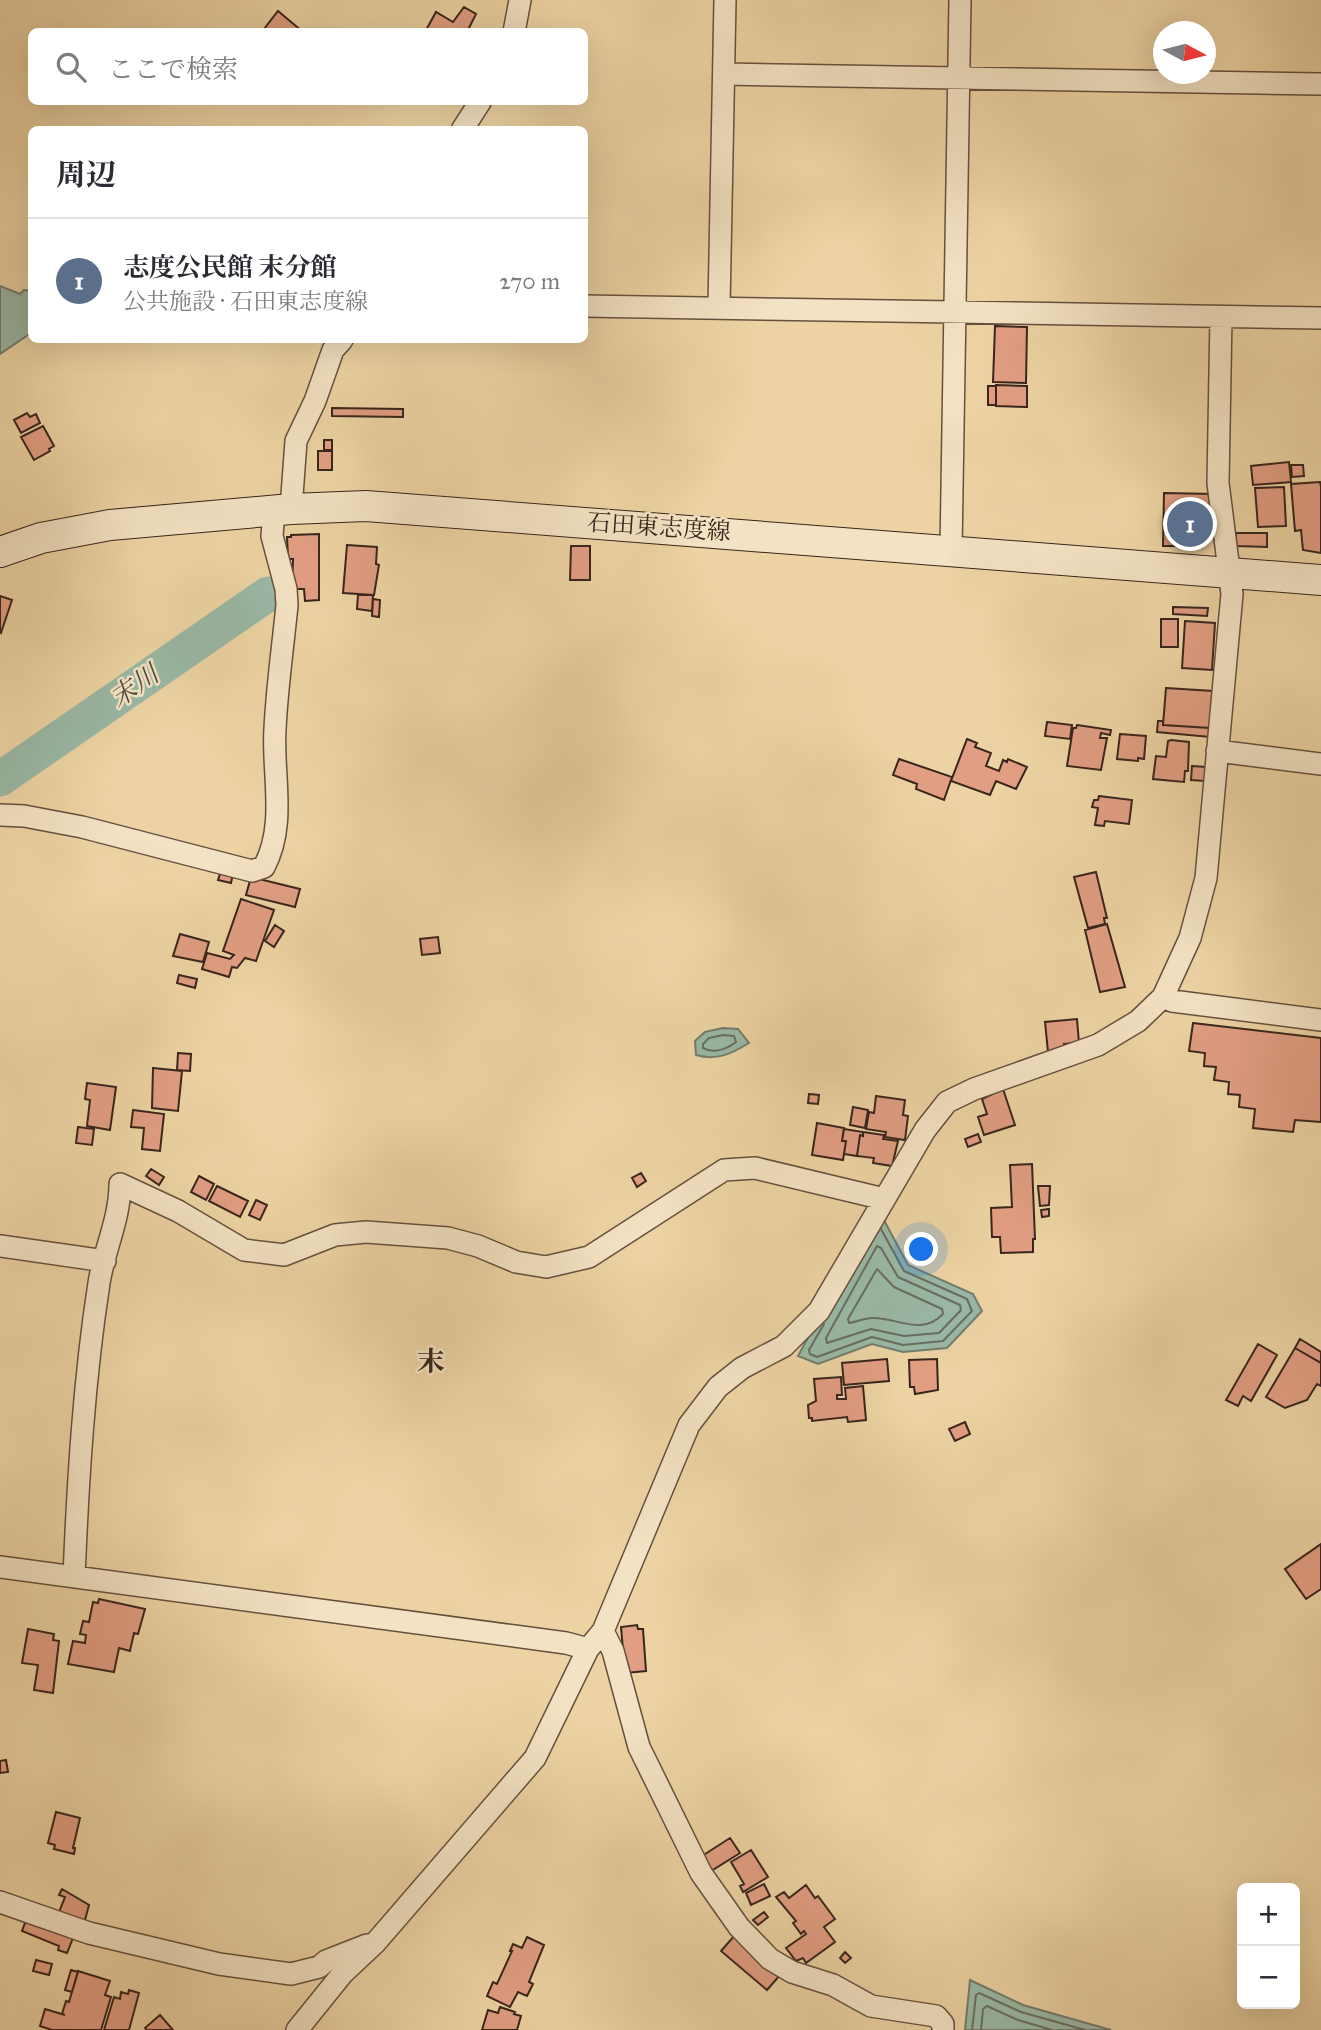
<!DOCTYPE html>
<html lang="ja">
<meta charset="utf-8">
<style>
body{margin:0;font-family:"IM FELL Great Primer","Noto Serif JP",serif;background:#f2f2f3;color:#2b2b33}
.controls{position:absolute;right:21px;bottom:21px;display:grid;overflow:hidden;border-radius:10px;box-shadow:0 7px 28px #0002}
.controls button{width:63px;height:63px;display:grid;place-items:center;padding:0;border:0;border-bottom:2px solid #e1e1e2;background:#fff;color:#2b2b33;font:35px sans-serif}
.compass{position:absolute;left:1153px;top:21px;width:63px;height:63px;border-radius:50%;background:#fff;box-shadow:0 7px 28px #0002;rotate:97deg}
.you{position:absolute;left:922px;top:1250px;width:24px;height:24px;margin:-18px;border:5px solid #fff;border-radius:50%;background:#1a73e8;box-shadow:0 0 0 10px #1a73e833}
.badge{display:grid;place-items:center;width:46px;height:46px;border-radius:50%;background:#7c3aed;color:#fff;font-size:23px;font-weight:700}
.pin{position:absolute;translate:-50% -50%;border:4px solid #fff;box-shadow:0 2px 7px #0006}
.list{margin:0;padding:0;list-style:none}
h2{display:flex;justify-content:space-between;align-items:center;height:91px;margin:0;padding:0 28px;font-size:30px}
h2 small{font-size:23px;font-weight:400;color:#7c7c81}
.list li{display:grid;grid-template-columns:46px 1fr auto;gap:21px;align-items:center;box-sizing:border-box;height:126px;padding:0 28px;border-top:2px solid #e1e1e2}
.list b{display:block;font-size:26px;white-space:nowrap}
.list p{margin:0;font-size:23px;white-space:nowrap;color:#7c7c81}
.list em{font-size:23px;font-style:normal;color:#7c7c81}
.icon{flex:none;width:38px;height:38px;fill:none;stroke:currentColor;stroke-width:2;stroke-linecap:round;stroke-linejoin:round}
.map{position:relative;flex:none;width:1321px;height:2030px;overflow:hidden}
.search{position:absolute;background:#fff;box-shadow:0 7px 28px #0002;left:28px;top:28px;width:560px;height:77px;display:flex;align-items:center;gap:18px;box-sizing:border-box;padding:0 24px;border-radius:10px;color:#7c7c81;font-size:26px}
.panel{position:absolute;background:#fff;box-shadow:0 7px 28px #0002;left:28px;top:126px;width:560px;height:217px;border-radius:10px}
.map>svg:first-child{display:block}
</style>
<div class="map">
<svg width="1321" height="2030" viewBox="0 0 1321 2030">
<rect width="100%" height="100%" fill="#edd3a3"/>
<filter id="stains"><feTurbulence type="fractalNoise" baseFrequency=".00286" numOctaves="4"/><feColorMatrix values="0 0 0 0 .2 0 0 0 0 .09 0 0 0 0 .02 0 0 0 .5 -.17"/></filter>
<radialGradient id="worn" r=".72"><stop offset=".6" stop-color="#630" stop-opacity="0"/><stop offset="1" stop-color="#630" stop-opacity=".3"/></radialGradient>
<path fill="#99b8a5" stroke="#727d6e" stroke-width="2" d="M0,286L20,294L24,290L32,291L31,333L0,354Z
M723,1028L738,1029L749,1043C731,1054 717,1061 696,1055L695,1041L705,1032Z
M878,1209L908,1265L973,1294L982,1311L947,1348L903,1352L872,1344L818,1364L798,1356Z
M970,1980L1023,2005L1111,2030H965Z"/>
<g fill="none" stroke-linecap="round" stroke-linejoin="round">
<path stroke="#686e60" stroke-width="2" d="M723,1035L734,1036L736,1042C727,1049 714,1054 703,1048V1044L709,1038Z
M877,1246L881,1248L898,1277L960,1305L961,1310L939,1333L904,1336L871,1329L827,1343L826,1338Z
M877,1269L894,1287L942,1309L943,1314C921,1337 897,1317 872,1318C864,1318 857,1322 849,1323L848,1319Z
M824,1324L809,1350L810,1354L817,1357L872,1337L903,1345L943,1341L972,1311L967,1299L904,1271L881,1229
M972,2030L976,1995L979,1993L1021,2012L1085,2030
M981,2030L983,2009L987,2006L1018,2020L1052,2030"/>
<path stroke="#99b8a5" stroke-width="35" d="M0,779L268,594"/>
</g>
<path fill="#e29e83" stroke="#38251c" stroke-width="2" d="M464,7L476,14L467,32H425L436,12L453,22Z
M278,11L303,32H268L264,29Z
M995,326L1027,327L1026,383L993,382Z
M996,385L1027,386V407L996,406Z
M988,386H996V405H988Z
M332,408L403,409V417L332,416Z
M27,413L30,417L36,414L40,423L21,433L14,420Z
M43,426L54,446L49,449L50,451L34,460L21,437Z
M324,440H332V450H324Z
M318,451H332V470H318Z
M1289,462L1291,482L1253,485L1251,466Z
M1291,465H1303L1304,476L1292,477Z
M1320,482L1321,487V553L1303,550L1301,530L1295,531L1291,484Z
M1284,487L1286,526L1258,527L1255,488Z
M1164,493L1214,494L1217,530L1195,529V532H1191L1189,546H1163Z
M1236,533H1267V547L1236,546Z
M319,534V600L305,601L304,589H292L293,559H288L287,537H291V535Z
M347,545L377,547L376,564L379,565L374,595L343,593Z
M571,546H590V580H570Z
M358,594L373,595L372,611L357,609Z
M0,596L12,600L1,633L0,632Z
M373,599L380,600L379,617L372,616Z
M1173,607L1208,608L1207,616L1173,614Z
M1161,619H1178V647H1161Z
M1185,621L1215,623L1212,670L1182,668Z
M1166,688L1213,691L1210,728L1163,725Z
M1158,721H1163V725L1210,728V737L1157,732Z
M1047,722L1072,725L1070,739L1045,736Z
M1077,725L1111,730L1110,735L1101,733L1100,738H1107L1101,770L1067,766L1073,728H1076Z
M1120,734L1146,736L1144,759L1138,758V761L1117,759Z
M967,739L977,743L975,747L991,753L986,766L999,771L1003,760L1007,762L1008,759L1027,767L1016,789L996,781L990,795L951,781Z
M1171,740L1189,742L1188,771H1185L1184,782L1153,779L1156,756L1166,757L1168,741Z
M899,759L952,777L944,800L916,789L917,784L893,775Z
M1192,766L1206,767L1205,781L1191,780Z
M1099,796L1132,800L1129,824L1105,821L1104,826L1095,825L1098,808L1092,807L1094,800H1098Z
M221,871L233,874L231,883L218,880Z
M1096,872L1107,918H1104L1105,924L1088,928L1074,877Z
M251,877L300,889L295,907L246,895Z
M241,899L274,910L256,961L245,958L237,968L232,967L229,977L202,969L207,953L230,959L234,955L223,951Z
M1107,924L1125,987L1100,992L1085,930Z
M275,925L284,931L274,947L265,941Z
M180,934L209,942L203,962L173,956Z
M438,937L440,953L422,955L420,939Z
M179,975L197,979L195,988L177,983Z
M1077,1019L1079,1043L1064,1044L1065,1050L1048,1052L1045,1022Z
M1193,1023L1321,1038V1122L1295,1120L1293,1132L1253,1128L1255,1109L1239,1107L1240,1095L1228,1094L1229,1082L1214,1080L1216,1067L1204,1066L1205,1053L1189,1051Z
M178,1053L191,1054L190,1071L177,1070Z
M153,1068L182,1071L178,1111L152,1108Z
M87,1083L116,1087L110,1130L87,1126L90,1100L85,1099Z
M1003,1089L1015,1125L984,1135L978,1117L987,1114L982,1099Z
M809,1094L819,1095L818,1104L808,1103Z
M876,1096L905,1100L903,1115L908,1116L905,1140L885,1137L886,1132L866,1129L869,1112L874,1113Z
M853,1107L868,1110L865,1128L850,1125Z
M133,1110L164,1114L160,1151L142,1149L144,1128L131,1127Z
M817,1123L844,1128L842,1141H846L843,1160L812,1155Z
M78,1127L94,1129L92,1145L76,1143Z
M844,1129L863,1132V1136L860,1135L857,1156L844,1154L846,1141H842Z
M863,1132L884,1135L883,1139L898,1141L892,1166L873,1163L874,1158L857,1156L860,1135L863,1136Z
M978,1134L981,1142L968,1147L965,1139Z
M1032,1164L1035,1239H1033V1252L1001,1253L1000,1237H992L991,1208L1012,1207L1010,1165Z
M151,1169L164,1177L159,1185L146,1176Z
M641,1173L646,1181L637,1187L632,1178Z
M199,1176L214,1184L206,1200L191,1192Z
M217,1186L248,1201L240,1217L209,1201Z
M1038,1186H1050L1049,1205L1040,1206Z
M256,1200L267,1205L260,1220L249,1215Z
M1049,1209V1216L1042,1217L1041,1210Z
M1300,1339L1321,1352V1363L1295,1348Z
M1258,1344L1277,1355L1251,1401L1243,1396L1238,1406L1226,1400Z
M1295,1348L1321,1363V1386L1317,1384L1307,1400L1285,1408L1266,1397Z
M887,1359L889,1381L844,1385L842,1363Z
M937,1359L938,1390L915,1394L914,1387H910L909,1360Z
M841,1377L842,1395H837V1399H846L845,1388L863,1386L866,1420L848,1422L847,1417L812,1421V1418H809L808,1405L816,1401L814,1379Z
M965,1422L970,1434L955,1441L949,1429Z
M1321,1544V1589L1306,1599L1285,1569Z
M99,1599L145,1609L138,1634L134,1633L130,1651L119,1648L114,1672L68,1664L73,1641L85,1643L86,1635L80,1634L83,1621L89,1622L93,1602L98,1603Z
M637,1625L638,1629H643L646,1671L625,1673L621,1627Z
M28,1629L54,1634L53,1640L59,1641L53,1693L34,1690L38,1665L22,1663Z
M6,1760L8,1772L0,1773V1761Z
M56,1812L80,1818L73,1848H75L74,1854L54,1849L55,1845L48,1843Z
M730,1838L740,1853L711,1871L702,1856Z
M751,1850L768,1877L743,1892L740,1886L744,1884L731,1862Z
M764,1884L770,1896L751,1905L746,1893Z
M806,1885L815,1898L818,1896L835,1919L824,1927L835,1942L806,1963L803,1958L796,1961L786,1948L806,1934L804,1931L801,1934L793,1923L796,1921L776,1897L784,1892L789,1898Z
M62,1889L89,1905L81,1935L75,1933L67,1953L58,1950L59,1946L22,1931L29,1912L55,1922L65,1897L59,1895Z
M764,1912L768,1917L758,1925L753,1920Z
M735,1935L780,1975L767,1990L721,1951Z
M527,1937L544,1945L529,1982L533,1984L527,1996L518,1992L510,2007L487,1996L493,1982L497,1984L512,1951H510L513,1944L522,1948Z
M845,1952L851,1958L845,1963L840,1958Z
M36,1960L52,1964L49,1975L33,1971Z
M71,1970L78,1972L72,1992L65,1990Z
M78,1971L110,1981L105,1995L111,1997L101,2030H52L40,2026L45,2009L65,2015L62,2014L66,2001L69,2002Z
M129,1990L139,1993L129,2030H104L114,1997L120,1999L121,1992L128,1994Z
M500,2007L515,2012L514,2014L521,2016L517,2030H482L488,2010L498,2013Z
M160,2015L173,2030H147L145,2028Z"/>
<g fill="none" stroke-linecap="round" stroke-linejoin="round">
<g stroke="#65503e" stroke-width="24">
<path id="minor" d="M514,32L520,0
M724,74L1321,84
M462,130L480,102
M584,306L1321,318
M719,307L725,0
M291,509L296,441L315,401L333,350L342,340
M951,550L960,0
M1217,751L1321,764
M0,815L24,816L82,827L252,871L264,867C287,824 272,774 275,729C277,687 283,646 287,605L286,589L272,536L274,511
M1163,997L1172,1001L1321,1020
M0,1246L105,1261
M0,1567L566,1643L588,1649
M74,1577C78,1479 84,1380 99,1283C104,1250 120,1219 120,1184L178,1211L244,1250L284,1255L335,1235L366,1232L448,1238L478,1246L516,1262L546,1267L589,1257L724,1170L755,1168L884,1199
M603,1631L613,1651L639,1747L701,1873L739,1927L770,1959L792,1972L833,1985L871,2006L936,2016L943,2024V2030
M0,1902L89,1933L219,1964L291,1974L319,1967L326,1961L367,1945
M297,2030L343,1973L376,1942L535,1758L588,1649L603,1631L689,1425L718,1387L742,1368L784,1346L819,1311L925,1130L947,1102L974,1089L1098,1045L1138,1021L1163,997L1190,938L1206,878L1232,594L1218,483L1221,317"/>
</g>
<g stroke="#38251c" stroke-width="32">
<path id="secondary" d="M0,552L41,538L110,525L291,509L366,506L1321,580"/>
</g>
<use href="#minor" stroke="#f3e2c3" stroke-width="21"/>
<use href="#secondary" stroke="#f3e2c3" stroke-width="30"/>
</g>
<g text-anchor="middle" stroke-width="5" stroke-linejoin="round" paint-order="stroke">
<g font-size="24" fill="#38251c" stroke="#f3e2c3">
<text transform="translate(659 527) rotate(4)" y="8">石田東志度線</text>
</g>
<g font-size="26" font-style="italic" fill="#504a3e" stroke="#f3e2c3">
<text transform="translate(134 686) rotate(-35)" y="9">末川</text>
</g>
<g font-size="28" font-weight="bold" fill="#38251c" stroke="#f3e2c3">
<text x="431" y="1371">末</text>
</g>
</g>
<rect width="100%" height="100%" filter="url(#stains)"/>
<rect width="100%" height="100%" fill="url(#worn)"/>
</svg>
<div class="controls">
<button>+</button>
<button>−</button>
</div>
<svg class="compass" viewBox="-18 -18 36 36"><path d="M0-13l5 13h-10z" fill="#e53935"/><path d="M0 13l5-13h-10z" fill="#7c7c81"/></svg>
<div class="you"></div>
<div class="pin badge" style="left:1190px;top:524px;background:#5c6f8a">1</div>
<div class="search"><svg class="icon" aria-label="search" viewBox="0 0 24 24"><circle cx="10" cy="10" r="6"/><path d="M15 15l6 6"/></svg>ここで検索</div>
<section class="panel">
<h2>周辺<small></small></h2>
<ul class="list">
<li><span class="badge" style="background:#5c6f8a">1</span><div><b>志度公民館 末分館</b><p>公共施設 · 石田東志度線</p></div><em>270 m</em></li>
</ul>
</section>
</div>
